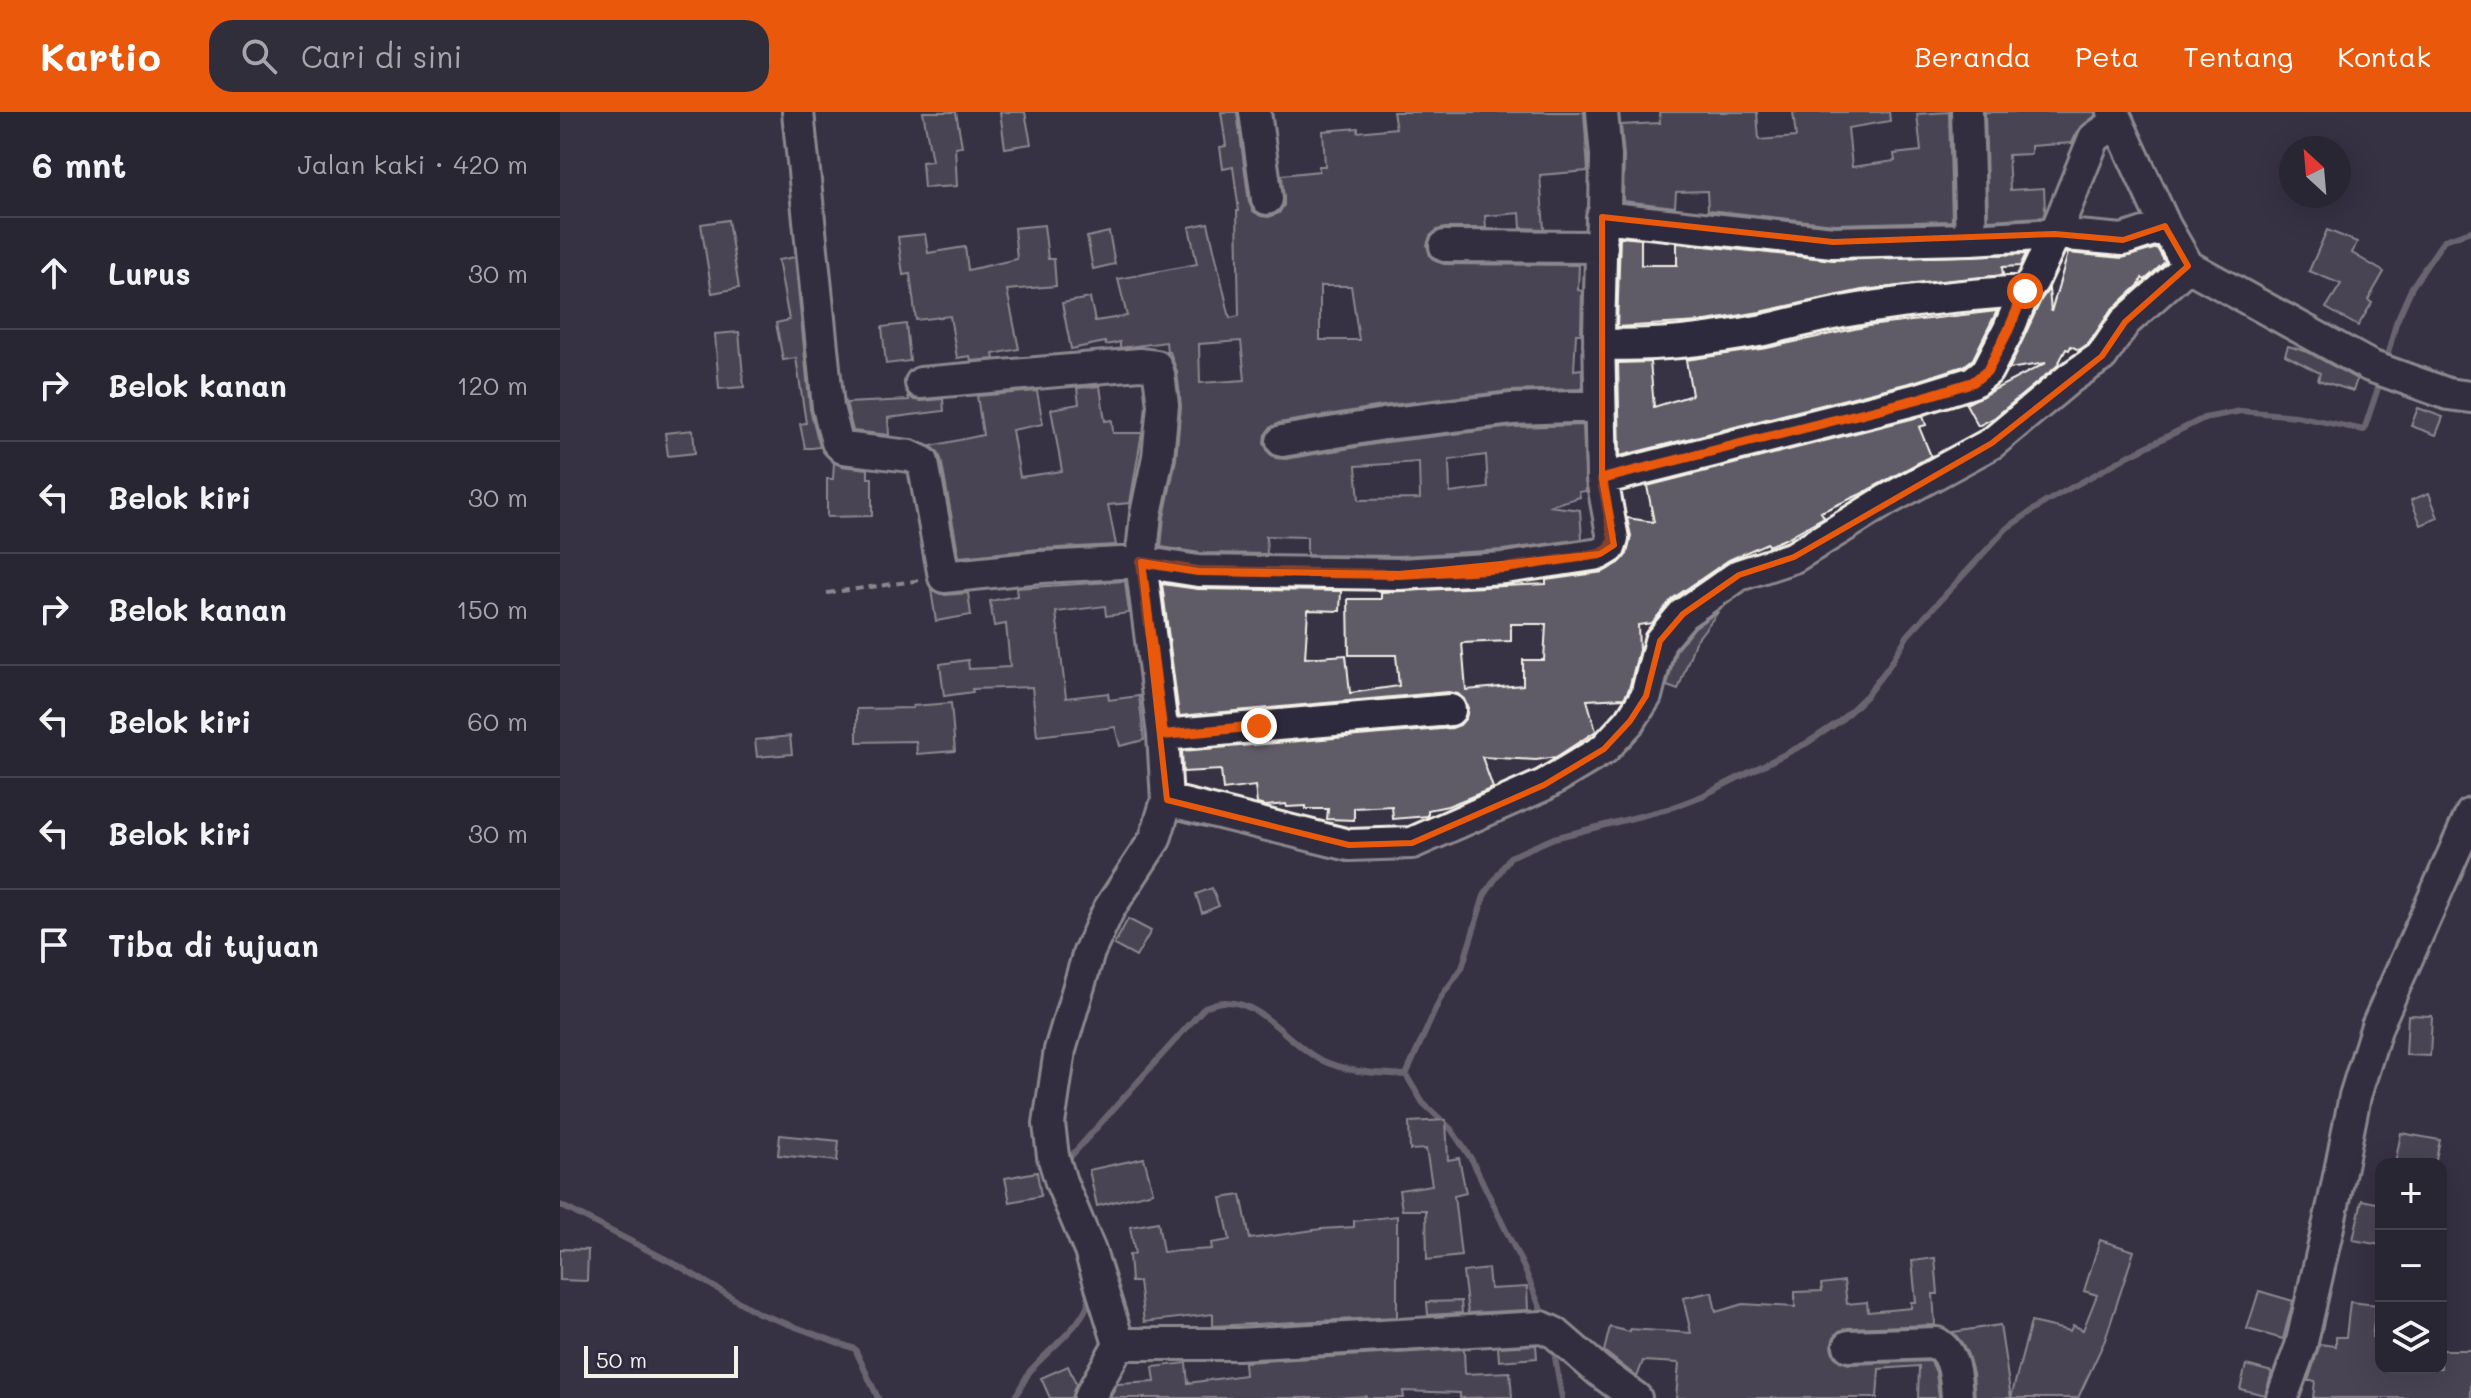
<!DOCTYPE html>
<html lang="id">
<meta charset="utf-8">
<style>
body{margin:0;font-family:Mali,sans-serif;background:#312e3b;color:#f1f3f6}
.controls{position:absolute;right:24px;bottom:24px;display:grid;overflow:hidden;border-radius:16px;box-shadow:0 8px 32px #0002}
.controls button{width:72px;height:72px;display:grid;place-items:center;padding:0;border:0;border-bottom:2px solid #45434e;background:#292633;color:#f1f3f6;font:40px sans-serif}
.compass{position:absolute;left:1719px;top:24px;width:72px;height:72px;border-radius:50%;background:#292633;box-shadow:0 8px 32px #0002;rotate:334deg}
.scale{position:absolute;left:24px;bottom:20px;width:154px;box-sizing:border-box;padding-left:8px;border:4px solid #f4f1e8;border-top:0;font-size:22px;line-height:28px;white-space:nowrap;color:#f4f1e8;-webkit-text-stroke:6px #2f2a3d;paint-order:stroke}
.stop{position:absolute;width:24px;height:24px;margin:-18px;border:6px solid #ea580c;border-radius:50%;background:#fff}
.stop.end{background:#ea580c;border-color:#fff;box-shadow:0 2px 8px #0008}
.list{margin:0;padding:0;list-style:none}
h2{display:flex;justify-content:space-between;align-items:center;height:104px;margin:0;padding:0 32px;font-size:34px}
h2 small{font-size:26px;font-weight:400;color:#a5a5ac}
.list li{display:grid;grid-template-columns:52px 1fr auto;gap:24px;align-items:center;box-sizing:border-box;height:112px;padding:0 32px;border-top:2px solid #45434e}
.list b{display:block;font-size:30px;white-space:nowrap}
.list em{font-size:26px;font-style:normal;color:#a5a5ac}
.icon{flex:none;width:44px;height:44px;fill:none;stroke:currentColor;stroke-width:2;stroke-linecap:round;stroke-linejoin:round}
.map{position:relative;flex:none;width:1911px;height:1286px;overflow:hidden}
header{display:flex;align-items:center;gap:48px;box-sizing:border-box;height:112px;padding:0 40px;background:#ea580c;color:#fff}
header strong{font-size:38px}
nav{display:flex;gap:44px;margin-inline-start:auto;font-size:28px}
.search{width:560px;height:72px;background:#312e3b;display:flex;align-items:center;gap:20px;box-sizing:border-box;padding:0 28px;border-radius:24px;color:#a5a5ac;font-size:30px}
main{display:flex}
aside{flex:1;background:#292633}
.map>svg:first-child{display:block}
</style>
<header>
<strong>Kartio</strong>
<div class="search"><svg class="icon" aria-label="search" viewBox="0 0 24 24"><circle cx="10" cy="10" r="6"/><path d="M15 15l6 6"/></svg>Cari di sini</div>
<nav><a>Beranda</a><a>Peta</a><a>Tentang</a><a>Kontak</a></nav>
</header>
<main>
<aside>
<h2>6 mnt<small>Jalan kaki · 420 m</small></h2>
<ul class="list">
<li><svg class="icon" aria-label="ahead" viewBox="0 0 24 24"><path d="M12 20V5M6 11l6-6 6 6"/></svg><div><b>Lurus</b></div><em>30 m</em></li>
<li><svg class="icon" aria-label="right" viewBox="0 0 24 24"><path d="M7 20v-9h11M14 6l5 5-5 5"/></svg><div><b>Belok kanan</b></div><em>120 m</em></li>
<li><svg class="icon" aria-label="left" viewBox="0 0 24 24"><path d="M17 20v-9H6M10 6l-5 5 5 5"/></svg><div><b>Belok kiri</b></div><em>30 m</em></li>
<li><svg class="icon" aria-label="right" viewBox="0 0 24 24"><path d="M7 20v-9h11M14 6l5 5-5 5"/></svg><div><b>Belok kanan</b></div><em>150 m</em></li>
<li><svg class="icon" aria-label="left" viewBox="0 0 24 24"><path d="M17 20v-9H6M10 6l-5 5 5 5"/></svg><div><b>Belok kiri</b></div><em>60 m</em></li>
<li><svg class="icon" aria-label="left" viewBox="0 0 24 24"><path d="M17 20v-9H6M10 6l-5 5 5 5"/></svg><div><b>Belok kiri</b></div><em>30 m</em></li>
<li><svg class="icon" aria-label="arrive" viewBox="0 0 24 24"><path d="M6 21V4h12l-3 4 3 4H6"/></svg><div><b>Tiba di tujuan</b></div></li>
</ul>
</aside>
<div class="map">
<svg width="1911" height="1286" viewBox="0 0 1911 1286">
<rect width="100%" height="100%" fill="#373244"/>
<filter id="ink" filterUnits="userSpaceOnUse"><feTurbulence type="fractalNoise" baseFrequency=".0125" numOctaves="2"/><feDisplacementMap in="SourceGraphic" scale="16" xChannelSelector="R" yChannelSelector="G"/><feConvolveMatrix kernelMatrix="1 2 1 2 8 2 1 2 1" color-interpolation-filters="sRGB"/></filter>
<g filter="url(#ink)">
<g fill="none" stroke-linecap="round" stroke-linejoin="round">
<path stroke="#a6a2a4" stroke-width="6" d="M1826,249L1836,211L1852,175L1884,128L1911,119
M504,1052L645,895C650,893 658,890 663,890C701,888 728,931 759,947C787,961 816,961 846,963
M0,1093L119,1154L198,1201L295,1237L318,1286
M984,1205L965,1158L912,1048L891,1017L863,991L846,963L881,885L902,856L924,784L950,745L994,726L1108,697L1142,684L1247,631L1280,609L1306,584L1329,554L1348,523L1447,416L1487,389L1570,343L1644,306L1681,299L1736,304L1804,318L1821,267
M993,1234L1002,1286
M454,1286C460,1278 464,1268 470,1259C487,1238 530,1209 530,1181"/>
</g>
<path fill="#5f5c67" stroke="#f4f1e8" stroke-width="2" fill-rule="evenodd" d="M363,0H396L402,34L395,35L397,74L364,76L362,50L372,49Z
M440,0H465L471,32L445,36Z
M661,0H677L689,90L693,99L701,104L709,105L719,101L724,93L722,63L759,59V54H765L763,19L798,16V20L836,16L833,0H1024L1028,59L980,63L984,117L961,116L960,101L925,104L926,116H885L877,118L870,124L867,133L870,144L875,149L884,152L1019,153L1018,178L1022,179L1021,222H1016L1014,258L1022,257V277L950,279L822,294L719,311L710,316L705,323L704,331L709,341L716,346L725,347L827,330L953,315L1023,313L1026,379L1019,380L1020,385L989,394L1020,398L1022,427L943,438L840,444L747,443V425L706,424L707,442L640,441L601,435L604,405L616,347L621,294L617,260L610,240H607L606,230L560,236V230L546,233L545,230L511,237L502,191L530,186L535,209L567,204L558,167L637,152L629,115L648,111L670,206L679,204L677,99H679L673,55L663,57L660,35L666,34ZM760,174H791L799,228H760ZM681,229L685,268L640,271L639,232ZM926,343L928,376L890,381L889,348ZM859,350L860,387L799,388L796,354Z
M1099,0H1197L1199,28L1236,25L1233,0H1329L1330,9L1288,16L1292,55L1335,49L1334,42L1361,39L1357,2L1389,0L1392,109L1274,112L1148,98L1147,79L1116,80L1115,95L1063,89L1064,44L1061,13L1100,11Z
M1425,0H1535L1536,3L1518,18L1512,31L1471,34V42L1448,43L1450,78L1484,76L1485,99L1483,105L1428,108Z
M168,108L179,176L152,181L141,112Z
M484,113L488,147H494L496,174L447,178L459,237L433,242L434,247L411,249L410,244L397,246L390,204L356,208L350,162L343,163L338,125L365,122L368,141L405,135L408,158L457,147L454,116Z
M1767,118L1797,130L1792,141L1824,160L1808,188L1812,191L1798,214L1766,196L1781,172L1749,159Z
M549,120L555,152L533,157L527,125Z
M1060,125L1081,127V153H1117V131L1273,148L1466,142L1460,154L1442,155L1443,163L1302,178L1200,200L1140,210L1057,215Z
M1597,136L1605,150L1585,168L1582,166L1580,172L1550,200L1529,231L1519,238L1511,234L1509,238L1506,237L1497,254L1434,306L1418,314L1406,292L1486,251L1449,257L1481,188L1489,177L1491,200L1508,141L1562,146Z
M235,145L250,297L260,335L252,336H245L240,312L246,311L236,246L223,248L216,211L229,208L218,148Z
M1437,199L1413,247L1404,254L1353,270L1060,344L1058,251L1090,250L1094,295L1132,283L1126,248L1207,236L1308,214Z
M346,212L350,249L326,252L322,215Z
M179,220L184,275L159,277L155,222Z
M1728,234L1748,240L1797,267L1793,279L1758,268L1760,261L1725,243Z
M540,274L545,309L552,308L553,321H582L570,391L548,393L556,433L479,437L399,445L381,347L378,340L371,334L423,323L417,284L477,279L483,312L452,318L460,365L502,359L491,297L519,292L517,276Z
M348,283L354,288L362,289L383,287L384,299L328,306L329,323L293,319L286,291L349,288Z
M1858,296L1883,305L1876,323L1851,314Z
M1363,304L1366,313L1359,315L1371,344L1301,382L1261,400L1264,405L1225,427L1208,434L1207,431L1169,448L1112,487L1092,511L1078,513L1079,538L1069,577L1064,586L1027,588L1036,619L996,645L976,648L922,645L933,676L888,694L868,698V704L833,707L832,694L794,696V708L767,707L768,697H746V694L727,695L726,692L706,694L697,692L695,674L663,678L661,658L623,660L622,639L892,616L900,613L906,606L908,596L904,587L898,582L888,580L619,604L602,472L638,477L781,479L780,499L748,498L745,546L786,543L790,581L839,574L836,543H789L788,487H821V480L986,472V468L1043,460L1059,451L1067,442L1071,424L1067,406L1094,410L1087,374ZM951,512H986L984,548H963V573L906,578L902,531L951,529Z
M133,318L135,341L108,344L105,321Z
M274,350L281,354L308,357V366H312V404L267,405V367H273Z
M1869,381L1878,406L1861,413L1851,388Z
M565,469L569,501L546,504L545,494L496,500L506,586L548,581L549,588L579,584L584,628L560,634L555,615L477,624L472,575L412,577L413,580L384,584L380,552L408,548L409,557L450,555L446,512L434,514L430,489L457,484L456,476Z
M371,478L385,483L408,481L411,503L376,509Z
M1159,499L1135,530L1118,578L1107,574L1116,538L1135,515Z
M391,591L395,639L357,642L356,629L297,630V597L353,596V594Z
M230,624L232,642L197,645L195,628Z
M652,776L659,794L642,801L636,782Z
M568,807L591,819L576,845L554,833Z
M1848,903L1872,904L1870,944L1846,943Z
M886,1008L888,1048L899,1046L906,1081L894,1084L901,1144L867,1148L866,1098H842L839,1078L872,1073L866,1037L850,1038L849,1010Z
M1841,1021L1880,1028L1875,1052H1835Z
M220,1023L279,1029L277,1049L218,1043Z
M584,1046L593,1080L537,1094L529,1058Z
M477,1060L481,1084L450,1090L445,1066Z
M681,1083L690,1127L761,1117L794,1115V1109L837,1104V1205L653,1214V1202L584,1210L579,1170H571L569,1143L575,1142L570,1115L598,1110L603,1140L652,1137L651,1131L670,1128L661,1086Z
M1802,1088L1821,1092V1133L1793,1128Z
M1540,1128L1574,1139L1545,1228L1518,1286H1415L1413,1261L1408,1243L1402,1231L1393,1220L1440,1213L1451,1286L1471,1210L1510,1219L1513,1213L1523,1218L1537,1183L1524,1179Z
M0,1137L28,1138L27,1169L0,1168Z
M1375,1146L1378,1182H1373L1375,1213L1288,1216L1279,1219L1274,1225L1271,1234L1274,1244L1280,1249L1289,1252L1371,1249L1376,1260L1379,1286H1358L1359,1254L1319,1257L1317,1286H1116L1119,1251L1083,1249L1077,1265L1044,1239L1050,1215L1070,1220V1217L1131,1221L1123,1186L1152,1180L1156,1200L1183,1192L1235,1195V1180L1262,1179L1261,1172L1284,1169L1287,1192L1307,1190L1308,1200L1351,1196V1190H1356L1352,1149Z
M928,1157L930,1177L967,1175L968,1198L908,1201L903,1160Z
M1699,1179L1733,1189L1723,1227L1687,1217Z
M901,1189L902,1201L868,1203L867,1190Z
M1790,1190L1816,1193L1812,1225L1821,1226V1256H1881V1238H1911V1286H1753L1755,1269H1748L1760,1232L1776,1234V1225H1786Z
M976,1233L977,1246L939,1249L938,1235Z
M904,1237L905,1262L950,1260L952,1285L900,1286V1281L843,1279L844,1286H806V1284L775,1286H550L557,1272L595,1270L593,1255L626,1251L628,1271L685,1263L684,1250Z
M1686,1253L1712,1260L1705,1283L1680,1277Z
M508,1254L516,1272L511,1286H490L481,1266Z"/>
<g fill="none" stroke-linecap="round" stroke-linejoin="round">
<g stroke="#f4f1e8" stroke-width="36">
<path id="minor" d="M238,0L268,295L277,330L283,336L350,344L363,350L384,465L481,455L581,450L638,459L840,462L945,456L1040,442L1050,436L1053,427L1042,367L1039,222L1042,105L1045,98L1046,44L1042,0
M695,0L707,87
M1407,0L1411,127
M1553,0L1605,114L1628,154L1810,254L1888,282L1911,285
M1042,105L1273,130L1411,127L1495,122L1563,128L1605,114
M885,134L1042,135
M1039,232C1095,235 1149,228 1204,218C1230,212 1256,205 1282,200C1343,189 1404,183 1465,179
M361,271L580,252L596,254L599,262L603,293L598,345L586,402L581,450L603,623L607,688L595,727L549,797L529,840L500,938L489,1012L493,1044L501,1070L530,1139L559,1232L529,1286
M722,329L824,312L952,297L1040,294
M1042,367L1358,287L1413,270L1427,259L1448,219L1465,179L1473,169L1495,122L1534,26L1557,10
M603,623L890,598
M607,688L789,733L852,731L984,673L1044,637L1070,609L1086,584L1100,529L1123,502L1179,463L1234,445L1325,389L1432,331L1510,266L1542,244L1565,210L1628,154
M559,1232H678L982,1215L995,1221L1039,1259L1076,1286
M1289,1234L1377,1231C1395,1242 1396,1267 1397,1286
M1722,1286L1741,1234L1775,1084L1795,984L1817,914L1911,702"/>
</g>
<path stroke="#f4f1e8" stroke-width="4" stroke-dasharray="8 6" stroke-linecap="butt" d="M267,481L362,468"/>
<use href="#minor" stroke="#2f2a3d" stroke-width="30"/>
</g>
</g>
<g fill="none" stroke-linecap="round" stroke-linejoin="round" filter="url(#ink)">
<path stroke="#ea580c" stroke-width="10" d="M699,614L603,623L581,450L638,459L840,462L945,456L1040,442L1050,436L1053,427L1042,367L1358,287L1413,270L1427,259L1448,219L1465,179"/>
</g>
<path d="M0 0H1911V1286H0ZM1042,105L1273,130L1495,122L1563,128L1605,114L1628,154L1565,210L1542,244L1432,331L1234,445L1179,463L1123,502L1100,529L1086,584L1070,609L1044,637L984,673L852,731L789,733L607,688L581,450L638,459L840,462L1040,442L1054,433L1042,367Z" fill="#373244" fill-opacity=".55" fill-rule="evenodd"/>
<path fill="none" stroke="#e8590c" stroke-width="6" stroke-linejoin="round" d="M1042,105L1273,130L1495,122L1563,128L1605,114L1628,154L1565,210L1542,244L1432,331L1234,445L1179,463L1123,502L1100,529L1086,584L1070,609L1044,637L984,673L852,731L789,733L607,688L581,450L638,459L840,462L1040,442L1054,433L1042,367Z"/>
</svg>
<div class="controls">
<button>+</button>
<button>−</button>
<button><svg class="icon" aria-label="layers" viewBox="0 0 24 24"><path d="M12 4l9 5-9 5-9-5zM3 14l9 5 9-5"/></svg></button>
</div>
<svg class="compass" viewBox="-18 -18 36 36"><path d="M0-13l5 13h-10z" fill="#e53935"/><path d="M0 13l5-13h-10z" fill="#a5a5ac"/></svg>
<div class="scale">50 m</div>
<div class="stop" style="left:1465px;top:179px"></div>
<div class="stop end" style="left:699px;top:614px"></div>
</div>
</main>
